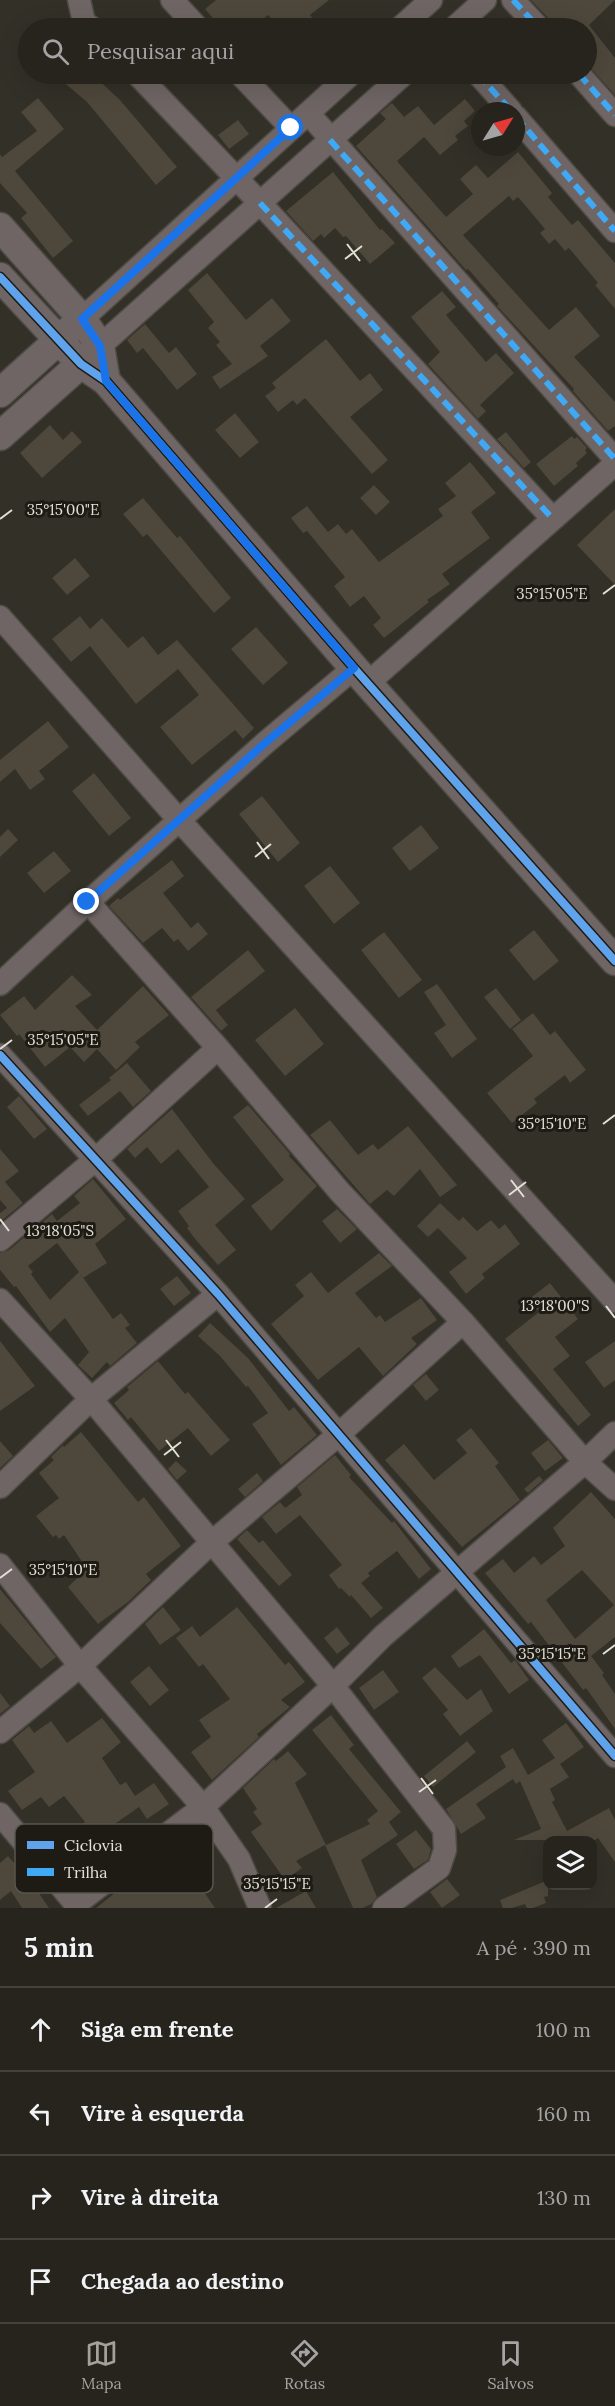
<!DOCTYPE html>
<html lang="pt">
<meta charset="utf-8">
<style>
body{margin:0;font-family:Lora,serif;background:#32302a;color:#f1f3f6}
.controls{position:absolute;right:18px;bottom:18px;display:grid;overflow:hidden;border-radius:12px;box-shadow:0 6px 24px #0002}
.controls button{width:54px;height:54px;display:grid;place-items:center;padding:0;border:0;border-bottom:2px solid #42413b;background:#26241d;color:#f1f3f6;font:30px sans-serif}
.compass{position:absolute;left:471px;top:102px;width:54px;height:54px;border-radius:50%;background:#26241d;box-shadow:0 6px 24px #0002;rotate:53deg}
.stop{position:absolute;width:18px;height:18px;margin:-14px;border:4px solid #1a73e8;border-radius:50%;background:#fff}
.stop.end{background:#1a73e8;border-color:#fff;box-shadow:0 2px 6px #0008}
.list{margin:0;padding:0;list-style:none}
h2{display:flex;justify-content:space-between;align-items:center;height:78px;margin:0;padding:0 24px;font-size:26px}
h2 small{font-size:20px;font-weight:400;color:#a4a4a4}
.list li{display:grid;grid-template-columns:39px 1fr auto;gap:18px;align-items:center;box-sizing:border-box;height:84px;padding:0 24px;border-top:2px solid #42413b}
.list b{display:block;font-size:22px;white-space:nowrap}
.list em{font-size:20px;font-style:normal;color:#a4a4a4}
.icon{flex:none;width:33px;height:33px;fill:none;stroke:currentColor;stroke-width:2;stroke-linecap:round;stroke-linejoin:round}
.map{position:relative;flex:none;width:615px;height:1908px;overflow:hidden}
.search{position:absolute;background:#26241d;box-shadow:0 6px 24px #0002;left:18px;right:18px;top:18px;height:66px;display:flex;align-items:center;gap:15px;box-sizing:border-box;padding:0 21px;border-radius:33px;color:#a4a4a4;font-size:22px}
.sheet{height:414px;background:#26241d}
nav{display:flex;justify-content:space-around;align-items:center;box-sizing:border-box;height:84px;border-top:2px solid #42413b;background:#26241d;font-size:16px;color:#a4a4a4}
nav a{display:grid;justify-items:center;gap:3px}
nav .on{color:#a4a298}
.map>svg:first-child{display:block}
</style>
<div class="map">
<svg width="615" height="1908" viewBox="0 0 615 1908">
<rect width="100%" height="100%" fill="#323027"/>
<path fill="#4e473b" fill-rule="evenodd" d="M216,0H329L310,15L321,28H280L268,15L252,28H221L205,9Z
M531,0H615L589,25L615,58V95L586,63V27L552,28L549,19Z
M54,74H92L120,100L177,167L156,185L87,102Z
M38,98L64,129L15,171L73,241L53,258L21,218L27,213L0,183V154L2,157L37,131L21,112Z
M465,99L475,111L464,121L468,126L455,136L458,140L440,155L424,137L397,161L446,217L473,194L460,179L476,165L488,178L518,152L552,193L548,197L572,225L578,220L615,263V309L595,285L598,283L569,248L565,251L555,239L549,244L540,233L545,229L518,197L513,201L509,196L463,235L549,330L576,307L600,336L574,357L615,402V426L608,431L573,391L574,389L497,306L499,304L468,269L466,270L356,146L386,119L380,113L392,103L404,117L418,106L434,125Z
M238,120L249,134L229,149L218,135Z
M333,172L380,230L382,229L395,243L370,264L346,236L343,237L335,228L324,238L321,234L313,241L286,211Z
M207,273L246,320L272,298L291,321L260,346L268,356L220,389L212,377L232,364L216,345L220,342L208,328L214,322L188,290Z
M442,291L456,307L446,315L486,362L496,353L514,373L480,405L486,411L478,419L428,364L440,352L411,317Z
M145,324L169,353L176,347L197,374L177,390L143,348L137,353L127,340Z
M326,339L360,381L370,373L383,390L350,417L388,460L372,474L305,398L297,405L293,400L278,412L265,396L276,388L272,383Z
M235,413L259,442L240,458L215,430Z
M50,425L63,440L72,431L82,442L42,478L20,453Z
M506,432L531,462L524,468L497,439Z
M572,436L574,439L577,437L587,448L585,450L587,453L576,463L578,466L554,486L536,464Z
M470,462L496,493L471,512L490,538L442,574L450,584L427,600L429,602L384,638L373,625L381,618L364,596L350,607L334,586L345,577L307,531L303,533L291,518L307,506L328,532L338,524L346,534L352,529L379,562L443,516L438,509L456,496L445,483Z
M374,485L390,502L376,515L360,498Z
M143,498L177,538L180,536L231,598L214,613L147,534L143,537L123,514Z
M615,509V585L577,545Z
M75,558L90,576L67,595L52,578Z
M80,616L90,629L102,618L128,648L143,636L158,655L177,640L254,728L243,739L235,730L192,765L160,727L199,695L178,669L136,704L90,646L71,662L52,639Z
M256,627L288,663L263,685L231,649Z
M48,721L69,747L39,771L45,779L30,790L15,769L0,782V760Z
M94,773L131,818L109,836L72,791Z
M262,796L300,843L278,862L239,814Z
M421,825L439,848L410,871L392,848Z
M8,829L18,840L0,857V837Z
M54,851L71,871L44,893L27,873Z
M172,860L184,876L163,893L191,928L198,922L208,934L188,951L178,939L174,942L162,928L143,943L109,906L118,898L120,900Z
M330,866L360,903L334,924L304,886Z
M534,930L559,961L534,981L509,950Z
M384,932L422,980L399,998L361,950Z
M248,950L265,971L216,1010L228,1025L221,1031L191,997Z
M72,975L92,995L75,1006L97,1030L143,986L169,1015L135,1042L140,1047L116,1070L97,1049L84,1062L70,1047L45,1067L19,1034L17,1036L0,1015L24,996L35,1010Z
M437,984L477,1039L452,1058L434,1033L446,1025L424,992Z
M496,988L521,1020L510,1029L484,997Z
M295,1008L324,1044L285,1076L255,1040Z
M533,1013L550,1035L555,1031L586,1070L570,1083L565,1075L534,1099L537,1103L512,1123L487,1093L533,1056L512,1029Z
M127,1063L151,1091L133,1107L120,1091L88,1116L79,1105L111,1080L109,1078Z
M19,1096L47,1129L34,1139L7,1107Z
M248,1105L290,1154L289,1156L317,1186L271,1231L251,1206L284,1180L233,1117Z
M172,1109L213,1163L245,1199L215,1225L236,1250L218,1265L196,1240L187,1228L189,1226L178,1211L209,1187L178,1149L161,1164L147,1147L135,1158L127,1149Z
M330,1120L358,1155L373,1144L378,1150L408,1126L457,1185L440,1197L420,1169L394,1196L387,1190L370,1204L310,1135Z
M0,1149L19,1171L5,1182L23,1203L0,1222V1213L7,1208L0,1200Z
M93,1179L126,1219L95,1244L107,1263L83,1278L79,1272L113,1319L121,1313L130,1325L125,1328L137,1343L110,1366L107,1362L92,1378L78,1365L89,1352L65,1318L50,1332L16,1286L14,1287L0,1270V1253L9,1250L52,1214L57,1221L80,1203L74,1196ZM57,1243L79,1272L50,1300L31,1274L33,1272L28,1266Z
M440,1203L459,1221L463,1217L477,1231L491,1220L499,1229L505,1224L520,1244L482,1274L485,1278L466,1294L449,1272L467,1258L438,1228L428,1237L417,1226Z
M337,1209L357,1229L340,1243L322,1221Z
M379,1253L392,1266L355,1293L376,1318L380,1315L385,1322L421,1298L437,1320L411,1338L417,1344L383,1376L359,1347L318,1380L271,1324L304,1296L295,1285L311,1272L328,1293Z
M177,1276L191,1293L174,1306L160,1289Z
M550,1283L578,1319L555,1337L570,1356L553,1369L591,1415L578,1426L505,1339L539,1312L529,1299Z
M210,1323L248,1358L289,1411L294,1407L317,1435L281,1465L252,1424L268,1413L248,1386L246,1387L220,1356L198,1336Z
M0,1341L35,1386L0,1411Z
M615,1341V1380L604,1388L585,1362Z
M158,1361L185,1394L188,1392L230,1440L211,1456L188,1428L159,1451L131,1417L128,1420L114,1403L129,1390L127,1387Z
M426,1374L439,1390L426,1401L413,1385Z
M471,1428L499,1463L495,1466L520,1500L462,1547L385,1460L404,1444L434,1480L467,1453L456,1440Z
M81,1432L138,1502L144,1497L181,1546L146,1574L151,1580L128,1602L98,1624L68,1587L87,1569L64,1535L59,1539L56,1535L53,1537L36,1516L59,1498L39,1473L54,1460L51,1457L63,1445L64,1447Z
M548,1440L563,1458L545,1471L531,1453Z
M0,1441L13,1456L0,1468Z
M335,1455L351,1475L349,1477L392,1523L394,1521L431,1569L419,1579L397,1551L368,1573L370,1576L361,1583L383,1608L371,1618L351,1595L350,1597L341,1588L339,1589L329,1575L342,1565L300,1515L276,1534L262,1517L280,1502L285,1508L302,1495L297,1487Z
M176,1461L187,1471L177,1480L168,1469Z
M257,1473L263,1481L245,1497L238,1489Z
M539,1476L543,1480L528,1493L524,1489Z
M591,1492L615,1519V1637L591,1656L604,1673L602,1675L615,1694V1729L586,1688L583,1690L531,1622L528,1624L485,1573L503,1559L514,1573L534,1556L541,1565L565,1546L553,1528ZM582,1570L614,1605L575,1639L546,1600Z
M247,1530L259,1543L263,1540L292,1575L279,1586L237,1539Z
M0,1589L56,1657L41,1669L0,1623Z
M163,1607L181,1630L160,1645L145,1624Z
M237,1607L285,1665L289,1662L305,1682L281,1700L290,1707L257,1734L259,1737L212,1780L191,1752L211,1737L199,1720L230,1699L203,1664L199,1667L176,1638L192,1626L200,1637Z
M337,1627L350,1644L337,1654L324,1638Z
M484,1629L511,1663L515,1660L529,1680L509,1694L480,1655L459,1668L451,1656Z
M149,1666L169,1690L150,1706L130,1682Z
M435,1667L467,1700L481,1689L493,1711L460,1736L443,1714L448,1710L422,1678Z
M383,1670L399,1692L374,1710L359,1688Z
M0,1693L10,1706L0,1714Z
M331,1715L354,1745L349,1749L401,1812L389,1822L398,1835L361,1860L377,1897L371,1904L363,1908H353L325,1845L296,1861L302,1868L285,1880L251,1832L262,1824L253,1812L257,1809L243,1788L274,1759L276,1761L288,1751L307,1774L295,1783L326,1845L370,1824L367,1820L378,1811L312,1730Z
M102,1718L121,1742L102,1758L120,1785L126,1782L135,1796L154,1783L169,1804L147,1819L139,1807L109,1828L126,1849L93,1874L78,1855L64,1864L52,1849L85,1822L64,1796L49,1807L41,1797L22,1810L8,1791L35,1772L12,1740L29,1726L34,1733L51,1721L67,1743Z
M566,1723L584,1747L560,1764L569,1777L550,1789L555,1800L552,1802L567,1831L609,1808L615,1820V1862L598,1838L595,1840H514L541,1829L520,1781L516,1784L513,1779L476,1804L486,1818L461,1834L446,1809L506,1767L500,1756L513,1748L528,1775L555,1758L542,1740Z
M467,1741L476,1752L433,1787L424,1776Z
M416,1830L431,1849L428,1860L414,1869L396,1844Z
M8,1856L32,1883L49,1908H22L11,1891L0,1900V1863Z
M187,1867L215,1908H96L142,1871L156,1889Z
M447,1879L460,1895L442,1908L430,1892Z
M548,1880V1896L544,1897L546,1903L533,1908H527L525,1904L512,1908H503L500,1900Z
M306,1891L316,1908H276Z"/>
<g fill="none" stroke-linecap="round" stroke-linejoin="round">
<g stroke="#4d4b44" stroke-width="25">
<path id="minor" d="M79,0L84,22L92,28
M172,0L198,28
M513,0L539,28
M400,28L431,0
M454,28L485,0
M137,74L260,203L553,519
M240,74L291,128
M478,74L511,111
M579,74L615,115
M308,113L615,459
M516,117L615,231
M82,319L351,74
M100,346L404,74
M0,617L180,821L615,1301
M368,683L615,464
M88,902L218,1048L340,1192L463,1322L585,1462L615,1489
M0,984L88,902L264,744L354,668
M0,1055L218,1294L615,1756
M0,1240L95,1160L218,1048
M0,1300L91,1399L333,1686L444,1829L445,1850L439,1868L384,1908
M0,1487L91,1399L218,1294
M0,1565L80,1666L203,1807L239,1859L260,1908
M0,1732L80,1666L211,1543L338,1435L463,1322
M0,1814L79,1908
M76,1904L203,1807L333,1686L383,1636L585,1462L615,1433"/>
</g>
<g stroke="#4d4b44" stroke-width="31">
<path id="tertiary" d="M0,227L82,319L100,346L106,381
M0,277L81,364L106,381L354,668L615,961
M0,393L72,328
M0,436L94,352"/>
</g>
<use href="#minor" stroke="#6f6565" stroke-width="22"/>
<use href="#tertiary" stroke="#6f6565" stroke-width="28"/>
<path stroke="#3fa9f5" stroke-width="6" stroke-dasharray="12 6" stroke-linecap="butt" d="M513,0L539,28
M478,74L511,111
M579,74L615,115
M516,117L615,231
M330,140L615,459
M260,203L553,519"/>
<g stroke="#1d1b13" stroke-width="11">
<path id="cycleway" d="M0,277L81,364L106,381L354,668L615,961
M0,1055L218,1294L615,1756"/>
</g>
<use href="#cycleway" stroke="#60a3ed" stroke-width="8"/>
</g>
<g fill="none" stroke-linecap="round" stroke-linejoin="round">
<path stroke="#1a73e8" stroke-width="8" d="M87,902L264,744L354,668L106,381L100,346L82,319L291,128"/>
</g>
<path fill="none" stroke="#e2dfd5" stroke-width="2" d="M347,244L360,261M345,259L362,246M0,519L12,510M603,594L615,585M257,842L269,859M255,857L271,844M0,1049L12,1040M603,1124L615,1115M511,1180L524,1197M509,1195L526,1182M0,1219L9,1231M606,1306L615,1318M166,1440L179,1457M164,1455L181,1442M0,1578L12,1569M603,1654L615,1645M421,1778L433,1794M419,1792L436,1780M265,1908L277,1899"/>
<rect x="15" y="1824" width="198" height="69" rx="9" fill="#1d1b13" stroke="#58564d" stroke-width="1.5"/>
<rect x="27" y="1841" width="27" height="8" fill="#60a3ed"/>
<rect x="27" y="1868" width="27" height="8" fill="#3fa9f5"/>
<g font-size="16" fill="#e2dfd5">
<text x="64" y="1851">Ciclovia</text>
<text x="64" y="1878">Trilha</text>
</g>
<g font-size="15" text-anchor="middle" fill="#e2dfd5" stroke="#1d1b13" stroke-width="6" stroke-linejoin="round" paint-order="stroke">
<text x="63" y="515">35°15'00"E</text>
<text x="552" y="599">35°15'05"E</text>
<text x="63" y="1045">35°15'05"E</text>
<text x="552" y="1129">35°15'10"E</text>
<text x="60" y="1236">13°18'05"S</text>
<text x="555" y="1311">13°18'00"S</text>
<text x="63" y="1575">35°15'10"E</text>
<text x="552" y="1659">35°15'15"E</text>
<text x="277" y="1889">35°15'15"E</text>
</g>
</svg>
<div class="controls">
<button><svg class="icon" aria-label="layers" viewBox="0 0 24 24"><path d="M12 4l9 5-9 5-9-5zM3 14l9 5 9-5"/></svg></button>
</div>
<svg class="compass" viewBox="-18 -18 36 36"><path d="M0-13l5 13h-10z" fill="#e53935"/><path d="M0 13l5-13h-10z" fill="#a4a4a4"/></svg>
<div class="stop" style="left:291px;top:128px"></div>
<div class="stop end" style="left:87px;top:902px"></div>
<div class="search"><svg class="icon" aria-label="search" viewBox="0 0 24 24"><circle cx="10" cy="10" r="6"/><path d="M15 15l6 6"/></svg>Pesquisar aqui</div>
</div>
<section class="sheet">
<h2>5 min<small>A pé · 390 m</small></h2>
<ul class="list">
<li><svg class="icon" aria-label="ahead" viewBox="0 0 24 24"><path d="M12 20V5M6 11l6-6 6 6"/></svg><div><b>Siga em frente</b></div><em>100 m</em></li>
<li><svg class="icon" aria-label="left" viewBox="0 0 24 24"><path d="M17 20v-9H6M10 6l-5 5 5 5"/></svg><div><b>Vire à esquerda</b></div><em>160 m</em></li>
<li><svg class="icon" aria-label="right" viewBox="0 0 24 24"><path d="M7 20v-9h11M14 6l5 5-5 5"/></svg><div><b>Vire à direita</b></div><em>130 m</em></li>
<li><svg class="icon" aria-label="arrive" viewBox="0 0 24 24"><path d="M6 21V4h12l-3 4 3 4H6"/></svg><div><b>Chegada ao destino</b></div></li>
</ul>
</section>
<nav>
<a class="on"><svg class="icon" aria-label="map" viewBox="0 0 24 24"><path d="M3 6l6-2 6 2 6-2v14l-6 2-6-2-6 2zM9 4v14M15 6v14"/></svg>Mapa</a>
<a><svg class="icon" aria-label="directions" viewBox="0 0 24 24"><path d="M12 3l9 9-9 9-9-9zM9 14v-3h6M13 9l2 2-2 2"/></svg>Rotas</a>
<a><svg class="icon" aria-label="saved" viewBox="0 0 24 24"><path d="M7 4h10v16l-5-4-5 4z"/></svg>Salvos</a>
</nav>
